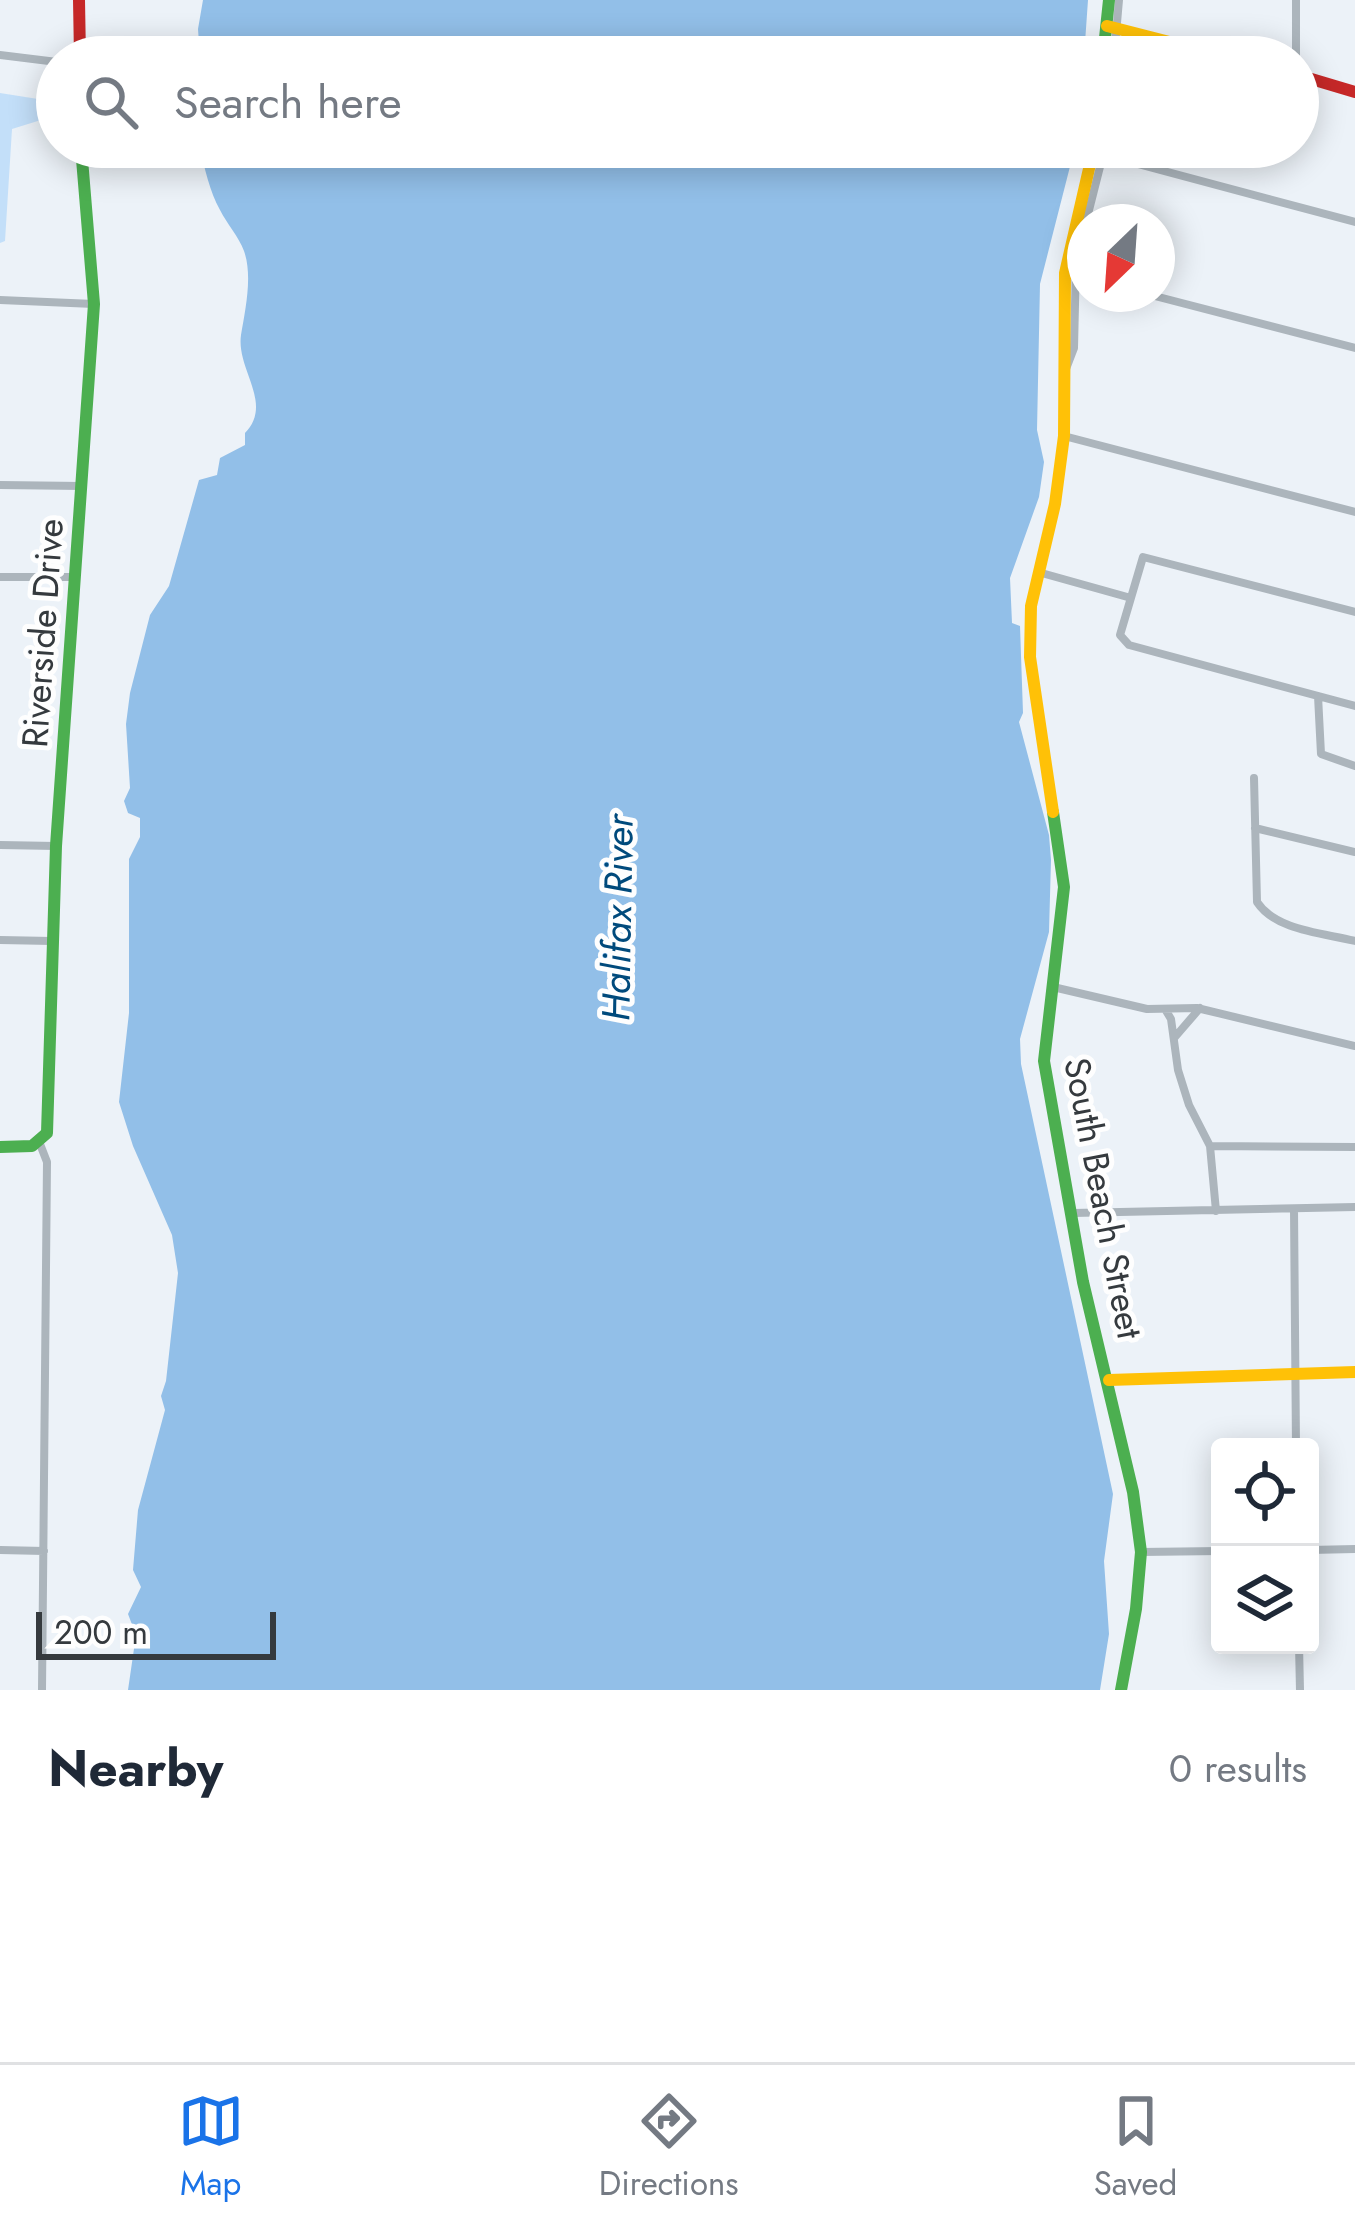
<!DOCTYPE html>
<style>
body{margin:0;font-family:Jost,sans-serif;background:#f2f2f3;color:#1f2937}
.controls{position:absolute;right:36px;bottom:36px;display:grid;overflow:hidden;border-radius:12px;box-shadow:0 6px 30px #0003}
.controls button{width:108px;height:108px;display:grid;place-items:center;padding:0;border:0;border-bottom:3px solid #e0e1e3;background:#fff;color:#1f2937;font:60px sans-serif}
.compass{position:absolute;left:1067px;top:204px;width:108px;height:108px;border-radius:50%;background:#fff;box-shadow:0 6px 30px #0003;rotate:205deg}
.scale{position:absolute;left:36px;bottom:30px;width:240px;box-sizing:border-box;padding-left:12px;border:6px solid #353a3e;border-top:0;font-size:33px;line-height:42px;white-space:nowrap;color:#353a3e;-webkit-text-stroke:9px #fefefe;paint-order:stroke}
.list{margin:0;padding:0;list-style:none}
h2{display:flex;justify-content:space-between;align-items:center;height:156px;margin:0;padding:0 48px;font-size:51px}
h2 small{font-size:39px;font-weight:400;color:#747a83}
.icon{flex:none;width:66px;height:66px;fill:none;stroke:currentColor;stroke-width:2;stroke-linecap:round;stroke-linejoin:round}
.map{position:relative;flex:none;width:1355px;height:1690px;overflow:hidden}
.search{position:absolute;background:#fff;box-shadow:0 6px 30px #0003;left:36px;right:36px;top:36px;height:132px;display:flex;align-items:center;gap:30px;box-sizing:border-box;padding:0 42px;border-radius:66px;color:#747a83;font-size:45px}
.sheet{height:372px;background:#fff}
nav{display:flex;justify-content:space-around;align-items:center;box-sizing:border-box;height:168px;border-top:3px solid #e0e1e3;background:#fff;font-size:33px;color:#747a83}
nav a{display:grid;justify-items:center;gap:6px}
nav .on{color:#1a73e8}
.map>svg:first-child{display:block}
</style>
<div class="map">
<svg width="1355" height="1690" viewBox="0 0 1355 1690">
<rect width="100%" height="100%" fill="#ecf2f8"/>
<path fill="#c3dff9" d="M0,93L57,102V115L12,129L5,241L0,243Z"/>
<path fill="#92bfe8" d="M203,0H1088L1084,57H200L198,29Z
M200,147H1075L1040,284L1037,430L1044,462L1039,497L1010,578L1012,623L1020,626L1023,713L1019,722L1049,835L1051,860L1049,932L1020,1039L1021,1064L1113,1494L1104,1561L1109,1634L1100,1690H128L136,1635L128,1614L141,1587L133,1570L138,1510L165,1410L161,1396L166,1381L178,1273L172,1235L133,1146L119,1102L129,1013V859L140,837V818L128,813L124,801L130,788L126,724L130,693L150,615L169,586L199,480L217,475L220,458L245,445V433C274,403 236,370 241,335C245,311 253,276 244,251C239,237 227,224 220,210C210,192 204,167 200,147Z"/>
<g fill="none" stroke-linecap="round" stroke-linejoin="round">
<path stroke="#acb5bc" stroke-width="8" d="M1296,0V57
M0,55L57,62
M1114,57L1119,0
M1093,152L1355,222
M1086,222L1105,147
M1147,294L1355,348
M0,300L94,304
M1064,374L1074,348L1076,261L1085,227
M1064,436L1355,512
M0,485L82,486
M1038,572L1131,598
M0,577H75
M1355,612L1143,557L1120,635L1129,645L1355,706
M1318,696L1321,754L1355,766
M1254,778L1257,902C1276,931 1324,933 1355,941
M1255,828L1355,852
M0,845L56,846
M0,940L52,941
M1053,987L1147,1009L1197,1008L1355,1046
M1165,1009L1171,1019L1178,1070L1189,1105L1210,1146L1216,1211
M1175,1037L1200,1008
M40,1144L47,1162L42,1690
M1210,1146L1355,1147
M1294,1209L1296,1447
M1073,1213L1355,1207
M0,1550L44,1551
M1310,1550L1355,1549
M1141,1552L1220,1551
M1299,1645L1300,1690"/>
<path stroke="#4caf50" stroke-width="12" d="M1103,57L1109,0
M1053,812L1064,887L1044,1061L1083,1282L1133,1492L1141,1552L1136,1609L1121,1690
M0,1147L32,1146L47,1133L56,846L94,304L81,147"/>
<path stroke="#ffc107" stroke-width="12" d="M1107,26L1228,57
M1053,812L1030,657L1031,606L1055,504L1064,436L1065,273L1094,147
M1109,1380L1355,1372"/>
<path stroke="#c62828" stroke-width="12" d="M79,0L80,57
M1298,75L1355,92"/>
</g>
<g text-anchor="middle" stroke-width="10" stroke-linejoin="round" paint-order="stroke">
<g font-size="36" fill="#353a3e" stroke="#fefefe">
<text transform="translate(42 633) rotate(-86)" y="13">Riverside Drive</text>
<text transform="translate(1104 1198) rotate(79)" y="13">South Beach Street</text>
</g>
<g font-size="39" font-style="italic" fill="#004a7c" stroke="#fefefe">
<text transform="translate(617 918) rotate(-89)" y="14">Halifax River</text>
</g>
</g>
</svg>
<div class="controls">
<button><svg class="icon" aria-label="locate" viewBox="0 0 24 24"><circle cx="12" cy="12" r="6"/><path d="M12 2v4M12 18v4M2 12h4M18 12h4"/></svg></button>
<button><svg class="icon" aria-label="layers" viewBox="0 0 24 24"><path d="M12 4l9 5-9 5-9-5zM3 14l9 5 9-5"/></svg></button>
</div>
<svg class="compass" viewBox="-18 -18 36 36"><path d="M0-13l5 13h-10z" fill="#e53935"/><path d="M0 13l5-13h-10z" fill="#747a83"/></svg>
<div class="scale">200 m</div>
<div class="search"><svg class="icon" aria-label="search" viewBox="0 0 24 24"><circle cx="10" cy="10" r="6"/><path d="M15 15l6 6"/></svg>Search here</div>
</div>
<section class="sheet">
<h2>Nearby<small>0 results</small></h2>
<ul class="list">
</ul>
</section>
<nav>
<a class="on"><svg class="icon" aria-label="map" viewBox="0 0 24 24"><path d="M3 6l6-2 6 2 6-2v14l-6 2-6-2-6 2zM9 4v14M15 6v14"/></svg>Map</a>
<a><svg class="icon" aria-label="directions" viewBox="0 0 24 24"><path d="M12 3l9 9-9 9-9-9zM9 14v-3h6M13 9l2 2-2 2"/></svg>Directions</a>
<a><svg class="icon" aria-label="saved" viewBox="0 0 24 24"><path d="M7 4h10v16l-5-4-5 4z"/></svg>Saved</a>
</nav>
